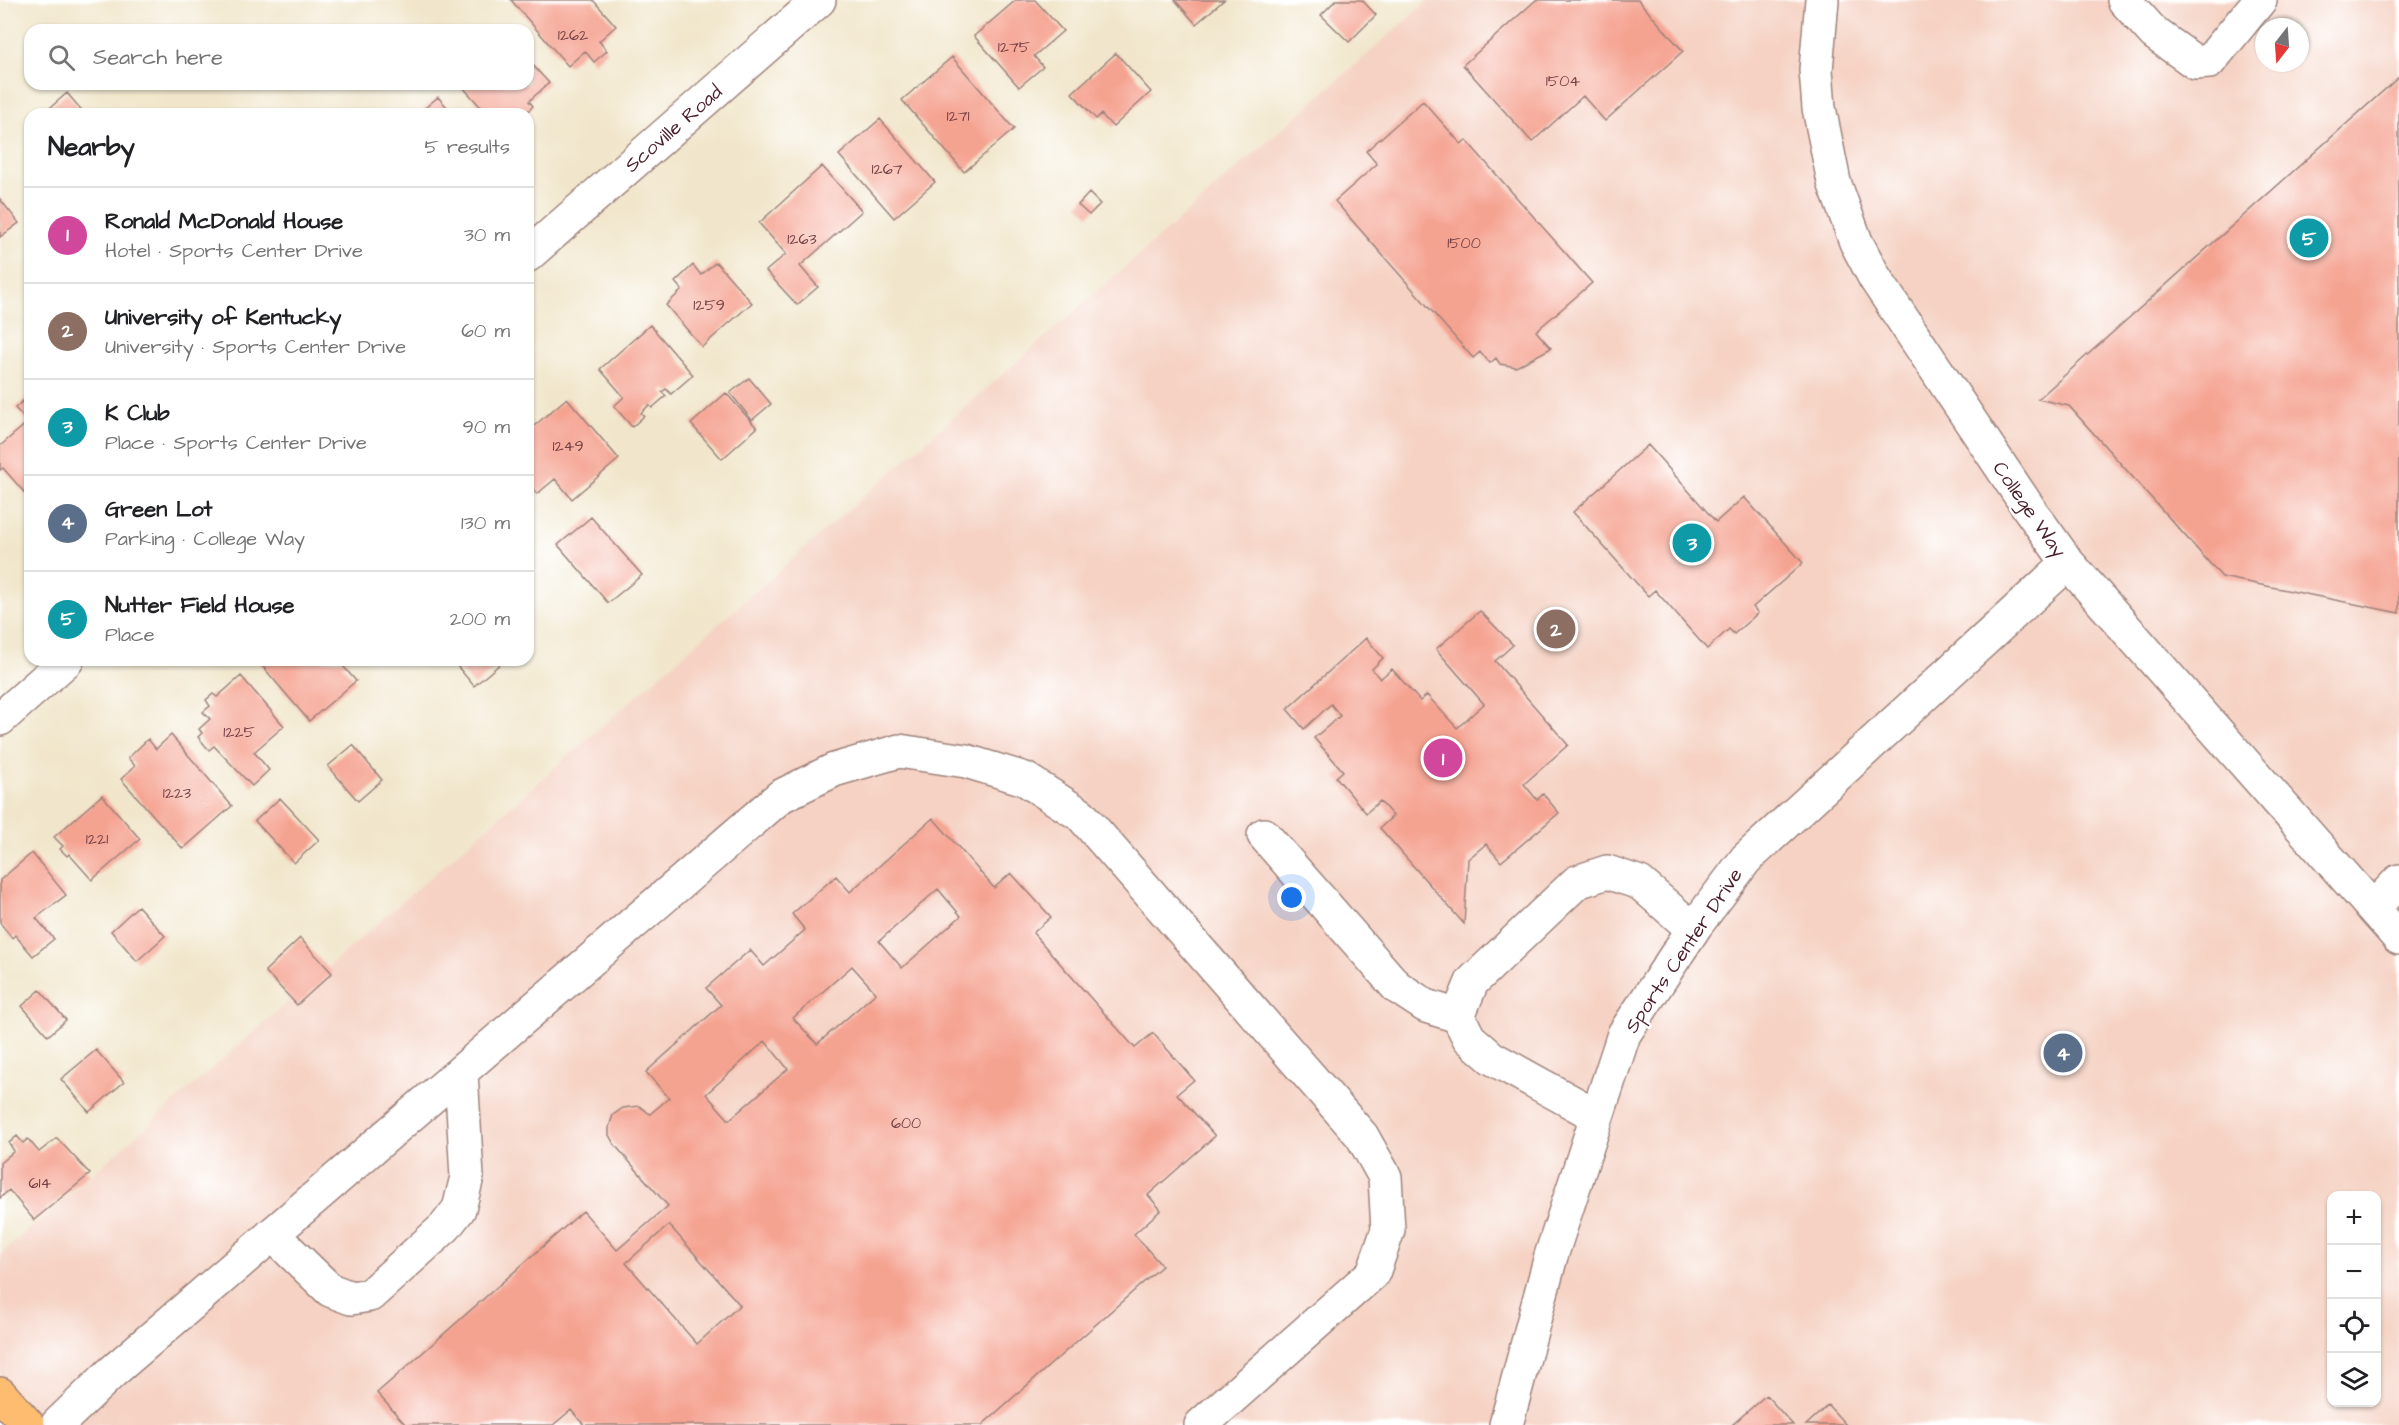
<!DOCTYPE html>
<meta charset="utf-8">
<style>
body{margin:0;font-family:"Architects Daughter",sans-serif;background:#f6f6f6;color:#202124}
.controls{position:absolute;right:18px;bottom:18px;display:grid;overflow:hidden;border-radius:12px;box-shadow:0 2px 4px #0004}
.controls button{width:54px;height:54px;display:grid;place-items:center;padding:0;border:0;border-bottom:2px solid #e0e0e0;background:#fff;color:#202124;font:30px sans-serif}
.compass{position:absolute;left:2255px;top:18px;width:54px;height:54px;border-radius:50%;background:#fff;box-shadow:0 2px 4px #0004;rotate:197deg}
.you{position:absolute;left:1292px;top:898px;width:21px;height:21px;margin:-15px;border:4px solid #fff;border-radius:50%;background:#1a73e8;box-shadow:0 0 0 9px #1a73e833}
.badge{display:grid;place-items:center;width:39px;height:39px;border-radius:50%;background:#d1495b;color:#fff;font-size:20px;font-weight:700}
.pin{position:absolute;translate:-50% -50%;border:3px solid #fff;box-shadow:0 2px 6px #0006}
.list{margin:0;padding:0;list-style:none}
h2{display:flex;justify-content:space-between;align-items:center;height:78px;margin:0;padding:0 24px;font-size:26px}
h2 small{font-size:20px;font-weight:400;color:#757577}
.list li{display:grid;grid-template-columns:39px 1fr auto;gap:18px;align-items:center;box-sizing:border-box;height:96px;padding:0 24px;border-top:2px solid #e0e0e0}
.list b{display:block;font-size:22px;white-space:nowrap}
.list p{margin:0;font-size:20px;white-space:nowrap;color:#757577}
.list em{font-size:20px;font-style:normal;color:#757577}
.icon{flex:none;width:33px;height:33px;fill:none;stroke:currentColor;stroke-width:2;stroke-linecap:round;stroke-linejoin:round}
.map{position:relative;flex:none;width:2399px;height:1425px;overflow:hidden}
.search{position:absolute;background:#fff;box-shadow:0 2px 4px #0004;left:24px;top:24px;width:510px;height:66px;display:flex;align-items:center;gap:15px;box-sizing:border-box;padding:0 21px;border-radius:18px;color:#757577;font-size:22px}
.panel{position:absolute;background:#fff;box-shadow:0 2px 4px #0004;left:24px;top:108px;width:510px;height:558px;border-radius:18px}
.map>svg:first-child{display:block}
</style>
<div class="map">
<svg width="2399" height="1425" viewBox="0 0 2399 1425">
<rect width="100%" height="100%" fill="#fff"/>
<filter id="ink" filterUnits="userSpaceOnUse"><feTurbulence type="fractalNoise" baseFrequency=".0167" numOctaves="2"/><feDisplacementMap in="SourceGraphic" scale="12" xChannelSelector="R" yChannelSelector="G"/><feConvolveMatrix kernelMatrix="1 2 1 2 8 2 1 2 1" color-interpolation-filters="sRGB"/></filter>
<filter id="wash" filterUnits="userSpaceOnUse"><feTurbulence type="fractalNoise" baseFrequency=".008" numOctaves="4" result="noise"/><feDisplacementMap in="SourceGraphic" scale="24" xChannelSelector="R" yChannelSelector="G"/><feGaussianBlur stdDeviation="1.35" result="paint"/><feColorMatrix in="noise" values="0 0 0 0 0 0 0 0 0 0 0 0 0 0 0 0 0 1.4 0 .05"/><feComposite in="paint" operator="in"/></filter>
<g filter="url(#wash)">
<rect width="100%" height="100%" fill="#f1e6cb"/>
<path fill="#f5d2c3" fill-rule="evenodd" d="M1429,0H2399V1425H0V1255ZM2264,27H2300V63H2264ZM2332,1196H2376V1402H2332Z"/>
<g id="blocks">
<path fill="#f5a391" fill-rule="evenodd" d="M511,0H593L616,26L599,41L607,51L594,62L585,51L568,66Z
M1016,0H1035L1063,31L1034,56L1043,67L1019,87L974,36Z
M1175,0H1224L1196,24Z
M1336,0H1362L1376,15L1349,42L1321,15Z
M1536,0H1638L1683,51L1605,121L1583,96L1532,142L1463,65Z
M1116,53L1151,92L1113,127L1101,114L1096,119L1072,93Z
M952,57L1014,129L964,172L902,100Z
M528,60L549,83L529,101L533,106L525,114L516,112L514,114H487L460,84H528Z
M2399,77V613L2222,577L2069,406L2038,399Z
M67,93L85,114H43Z
M438,97L453,114H418Z
M1423,101L1461,144L1466,140L1592,283L1536,331L1551,348L1516,367L1500,364L1496,358L1490,363L1480,352L1473,358L1335,201L1377,164L1366,151Z
M880,119L935,182L894,218L839,155Z
M822,166L862,211L800,266L818,287L797,305L766,271L786,254L759,223Z
M1089,193L1100,204L1089,215L1078,205Z
M0,199L19,223L0,237Z
M716,262L752,303L702,347L666,305L682,290L675,282L693,265L701,275Z
M650,325L693,375L671,394L666,389L662,392L666,396L652,408L649,405L641,413L644,416L632,427L614,406L624,397L600,369Z
M749,378L771,404L752,420L730,393Z
M726,393L757,428L722,459L691,424Z
M30,395V499L3,468L0,470V446L28,422L15,408Z
M567,398L619,459L572,499L555,479L537,494L528,484V431Z
M1648,445L1716,522L1744,497L1803,563L1753,607L1758,613L1734,634L1729,629L1707,649L1655,590L1648,596L1573,512Z
M591,517L642,575L608,603L558,545Z
M1480,611L1513,645L1495,661L1568,745L1524,784L1537,800L1543,794L1559,813L1501,862L1486,844L1468,859L1464,924L1380,828L1393,816L1380,801L1366,813L1336,777L1343,771L1314,738L1340,716L1331,704L1304,729L1287,709L1366,638L1383,658L1372,669L1380,679L1392,669L1420,701L1427,695L1457,728L1484,704L1436,649Z
M260,660H349L342,665L356,681L309,721L258,661Z
M452,660H496L500,664L474,686Z
M241,676L284,726L254,752L269,770L252,786L214,746L209,750L198,737L202,733L199,729L210,719L203,712L210,706L206,700L213,694L217,697Z
M171,735L232,806L183,849L121,779L135,766L128,758L148,739L156,749Z
M353,745L382,780L358,801L328,766Z
M102,795L140,839L92,880L69,854L67,856L60,849L63,846L54,837Z
M280,798L319,840L294,863L255,821Z
M933,818L994,888L1011,873L1051,917L1033,933L1135,1048L1153,1033L1194,1080L1177,1094L1215,1136L1148,1195L1161,1210L1134,1234L1162,1266L982,1425H584L571,1410L553,1425H406L377,1393L583,1211L617,1250L668,1206L614,1144L609,1135V1127L613,1115L623,1108L639,1106L650,1114L669,1098L646,1072L721,1005L706,988L750,950L764,966L805,930L792,914L836,876L850,892ZM938,889L961,916L902,968L879,941ZM852,966L876,993L817,1044L793,1018ZM765,1041L788,1069L729,1120L706,1094ZM669,1225L740,1305L697,1344L626,1263Z
M32,853L66,895L36,918L54,939L33,956L15,935L12,938L0,923V880Z
M138,906L165,936L137,961L111,931Z
M300,938L332,973L297,1005L265,971Z
M40,990L66,1020L48,1036L22,1006Z
M96,1050L124,1082L89,1112L61,1079Z
M17,1136L23,1143L28,1139L39,1152L57,1138L90,1174L34,1220L9,1190L0,1198V1163L14,1151L9,1143Z
M1766,1395L1793,1425H1732Z
M1828,1405L1846,1425H1806Z"/>
</g>
</g>
<g filter="url(#ink)">
<use href="#blocks" fill-opacity="0" stroke="#9e827b" stroke-width="1.5"/>
<g fill="none" stroke-linecap="round" stroke-linejoin="round">
<g stroke="#9e827b" stroke-width="36">
<path id="minor" d="M1822,0L1816,70L1819,108L1834,182L1856,242L1875,278L2030,510L2068,563L2399,938
M2124,0L2154,33L2196,63L2209,62L2260,0
M528,255L819,0
M0,719L67,660
M1264,835L1397,987L1426,1006L1458,1016
M2373,908L2399,881
M1597,1116L1492,1058L1469,1038L1458,1016L1472,982L1577,882L1607,872L1640,883L1693,929
M272,1234L330,1290L351,1298L370,1295L445,1227L459,1209L467,1177L461,1072
M57,1425L110,1374L781,796L834,770L899,751L966,761L1025,779L1081,815L1362,1136L1385,1177L1388,1230L1373,1273L1201,1425
M1506,1425L1551,1256L1624,1034L1696,925L1746,859L2068,563"/>
</g>
<g stroke="#9e827b" stroke-width="36">
<path id="major" d="M0,1394L28,1425"/>
</g>
<use href="#minor" stroke="#fff" stroke-width="33"/>
<use href="#major" stroke="#fdbc6f" stroke-width="33"/>
</g>
</g>
<g text-anchor="middle" stroke-width="5" stroke-linejoin="round" paint-order="stroke">
<g font-size="16" fill="#754044">
<text x="573" y="40">1262</text>
<text x="1014" y="52">1275</text>
<text x="1563" y="86">1504</text>
<text x="958" y="121">1271</text>
<text x="887" y="174">1267</text>
<text x="802" y="244">1263</text>
<text x="1464" y="248">1500</text>
<text x="709" y="310">1259</text>
<text x="568" y="451">1249</text>
<text x="239" y="737">1225</text>
<text x="177" y="798">1223</text>
<text x="97" y="844">1221</text>
<text x="906" y="1128">600</text>
<text x="40" y="1188">614</text>
</g>
<g font-size="20" fill="#4a1f2b" stroke="#fff">
<text transform="translate(673 128) rotate(-41)" y="7">Scoville Road</text>
<text transform="translate(2030 509) rotate(55)" y="7">College Way</text>
<text transform="translate(1683 950) rotate(-56)" y="7">Sports Center Drive</text>
</g>
</g>
</svg>
<div class="controls">
<button>+</button>
<button>−</button>
<button><svg class="icon" aria-label="locate" viewBox="0 0 24 24"><circle cx="12" cy="12" r="6"/><path d="M12 2v4M12 18v4M2 12h4M18 12h4"/></svg></button>
<button><svg class="icon" aria-label="layers" viewBox="0 0 24 24"><path d="M12 4l9 5-9 5-9-5zM3 14l9 5 9-5"/></svg></button>
</div>
<svg class="compass" viewBox="-18 -18 36 36"><path d="M0-13l5 13h-10z" fill="#e53935"/><path d="M0 13l5-13h-10z" fill="#757577"/></svg>
<div class="you"></div>
<div class="pin badge" style="left:1443px;top:758px;background:#d1479c">1</div>
<div class="pin badge" style="left:1556px;top:629px;background:#8d6e63">2</div>
<div class="pin badge" style="left:1692px;top:543px;background:#0f9aa8">3</div>
<div class="pin badge" style="left:2063px;top:1053px;background:#5c6f8a">4</div>
<div class="pin badge" style="left:2309px;top:238px;background:#0f9aa8">5</div>
<div class="search"><svg class="icon" aria-label="search" viewBox="0 0 24 24"><circle cx="10" cy="10" r="6"/><path d="M15 15l6 6"/></svg>Search here</div>
<section class="panel">
<h2>Nearby<small>5 results</small></h2>
<ul class="list">
<li><span class="badge" style="background:#d1479c">1</span><div><b>Ronald McDonald House</b><p>Hotel · Sports Center Drive</p></div><em>30 m</em></li>
<li><span class="badge" style="background:#8d6e63">2</span><div><b>University of Kentucky</b><p>University · Sports Center Drive</p></div><em>60 m</em></li>
<li><span class="badge" style="background:#0f9aa8">3</span><div><b>K Club</b><p>Place · Sports Center Drive</p></div><em>90 m</em></li>
<li><span class="badge" style="background:#5c6f8a">4</span><div><b>Green Lot</b><p>Parking · College Way</p></div><em>130 m</em></li>
<li><span class="badge" style="background:#0f9aa8">5</span><div><b>Nutter Field House</b><p>Place</p></div><em>200 m</em></li>
</ul>
</section>
</div>
